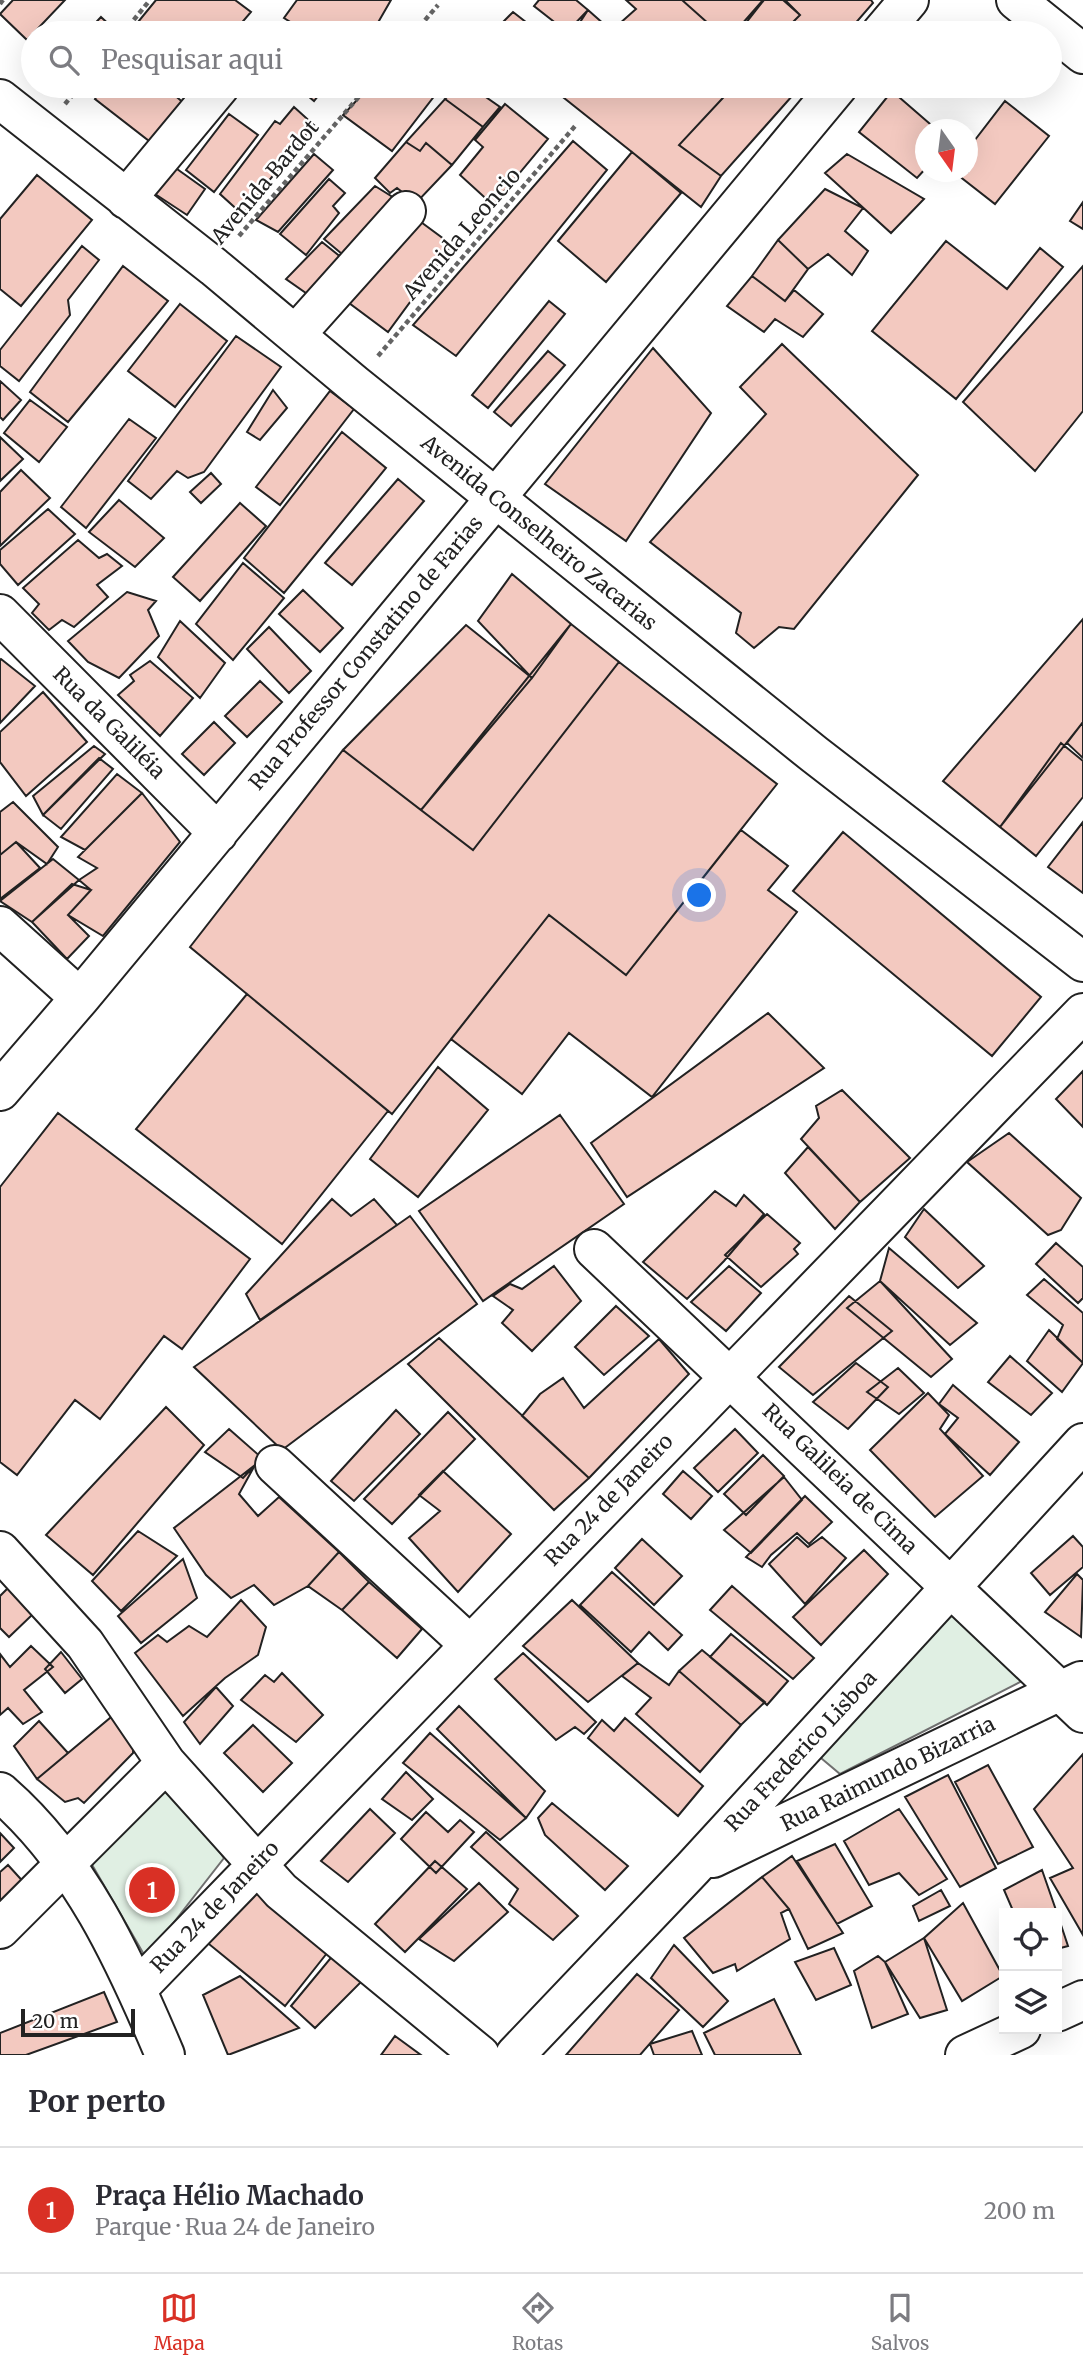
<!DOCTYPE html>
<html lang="pt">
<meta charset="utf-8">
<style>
body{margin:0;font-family:Merriweather,serif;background:#f7f7f7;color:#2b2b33}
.controls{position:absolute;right:21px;bottom:21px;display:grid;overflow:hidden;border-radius:0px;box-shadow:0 7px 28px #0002}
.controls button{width:63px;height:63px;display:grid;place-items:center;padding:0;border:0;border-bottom:2px solid #e1e1e2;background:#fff;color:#2b2b33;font:35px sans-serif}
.compass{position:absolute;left:915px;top:119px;width:63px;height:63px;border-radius:50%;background:#fff;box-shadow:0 7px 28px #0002;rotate:166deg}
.scale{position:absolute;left:21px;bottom:18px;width:114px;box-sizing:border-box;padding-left:7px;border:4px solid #222;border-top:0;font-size:19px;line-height:24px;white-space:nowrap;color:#222;-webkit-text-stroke:5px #fff;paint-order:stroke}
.you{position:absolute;left:700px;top:896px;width:24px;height:24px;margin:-18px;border:5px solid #fff;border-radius:50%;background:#1a73e8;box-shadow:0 0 0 10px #1a73e833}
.badge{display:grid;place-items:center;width:46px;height:46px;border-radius:50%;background:#d93025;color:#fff;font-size:23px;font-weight:700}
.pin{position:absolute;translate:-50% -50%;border:4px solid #fff;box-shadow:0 2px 7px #0006}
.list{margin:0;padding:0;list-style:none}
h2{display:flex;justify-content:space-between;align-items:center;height:91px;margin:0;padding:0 28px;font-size:30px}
h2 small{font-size:23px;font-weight:400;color:#7c7c81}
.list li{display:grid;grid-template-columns:46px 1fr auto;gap:21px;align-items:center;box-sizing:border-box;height:126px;padding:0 28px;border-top:2px solid #e1e1e2}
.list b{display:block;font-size:26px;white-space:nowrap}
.list p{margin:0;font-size:23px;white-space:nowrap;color:#7c7c81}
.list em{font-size:23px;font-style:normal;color:#7c7c81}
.icon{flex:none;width:38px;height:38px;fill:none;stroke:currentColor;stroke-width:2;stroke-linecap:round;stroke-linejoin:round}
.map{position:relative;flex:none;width:1083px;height:2055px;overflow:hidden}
.search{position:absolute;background:#fff;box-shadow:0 7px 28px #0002;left:21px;right:21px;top:21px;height:77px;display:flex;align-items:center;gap:18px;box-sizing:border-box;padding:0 24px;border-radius:38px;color:#7c7c81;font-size:26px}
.sheet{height:217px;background:#fff}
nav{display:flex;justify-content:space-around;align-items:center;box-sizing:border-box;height:98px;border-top:2px solid #e1e1e2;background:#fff;font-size:19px;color:#7c7c81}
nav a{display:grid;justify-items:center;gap:4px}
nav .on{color:#d93025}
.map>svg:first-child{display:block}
</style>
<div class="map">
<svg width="1083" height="2055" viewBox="0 0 1083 2055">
<rect width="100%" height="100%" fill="#fff"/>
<path fill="#e0efe3" stroke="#6f6f6f" stroke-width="2" d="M949,1612L1022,1681L840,1774L815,1753Z
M166,1775L224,1858L146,1958L91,1863Z"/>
<path fill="#f3c9c0" stroke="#222" stroke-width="2" d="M13,0H65L27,40L0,14Z
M156,0H235L251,12L233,33H129Z
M297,0H391L372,33L349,31L308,33L284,18Z
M539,0H576L588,10L567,32L534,6Z
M626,0H682L719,33H609L636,9Z
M682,0H764L738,33H719Z
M763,0H783L800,15L782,33H734Z
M785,0H871L873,3L847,33H782L800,15Z
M588,10L614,33H573Z
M513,12L540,33H502L496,29Z
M101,17L115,30L113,33H86Z
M105,86H164L186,105L153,144L95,99Z
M296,86H326L314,101Z
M370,86H442L392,151L343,115Z
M458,86H470L500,107L483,127L445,99Z
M549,86H671L680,94L687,86H734L679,145L721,176L701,207Z
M734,86H801L721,176L679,145Z
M892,91L937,130H926V168L917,178L859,132Z
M445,99L483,127L452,165L426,143L420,151L406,142Z
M1005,101L1049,136L995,204L954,172H968V149Z
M505,104L548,139L493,205L460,175L483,147L475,140Z
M294,107L314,125L242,214L220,194L275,121L280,124Z
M229,114L258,135L214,192L186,170Z
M573,141L607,170L456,356L413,325Z
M406,142L420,151L426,143L452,165L416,203L397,188L390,193L375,178Z
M632,152L681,193L606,282L558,241Z
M314,154L333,170L278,232L256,220Z
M847,154L924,199L891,233L825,173Z
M170,164L205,189L187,215L152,192Z
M37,175L92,220L21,306L0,289V219Z
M329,179L345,193L333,206L339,213L306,255L280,234Z
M375,186L399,201L348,259L324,239Z
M825,189L863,208L845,231L868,251L852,275L828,254L808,269L778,240Z
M1083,202V229L1070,221Z
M406,211L452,245L388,332L341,297Z
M778,240L808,269L785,301L752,276Z
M946,241L1007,289L1040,248L1063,267L956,399L872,331Z
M322,242L347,262L313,298L286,279Z
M82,246L99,260L68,300L70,315L19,381L0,366V350Z
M123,266L168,301L68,422L30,392Z
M1083,266V411L1035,471L963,402Z
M752,276L785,301L794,290L823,314L803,337L775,319L764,332L727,306Z
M549,301L565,314L488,408L472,395Z
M180,304L227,341L175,407L128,371Z
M236,336L281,367L204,472L188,478L177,471L151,499L128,481Z
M782,344L918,475L794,629L779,627L754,648L736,633L741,613L650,542L766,414L740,387Z
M653,348L711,413L626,541L545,484Z
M548,351L565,365L511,426L494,412Z
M0,381L21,400L3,420L0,417Z
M273,390L287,408L260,440L247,432Z
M330,391L354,409L280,505L256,487Z
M30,400L67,427L39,462L4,433Z
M129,419L156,438L86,528L61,507Z
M342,432L386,468L284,593L244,558Z
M0,437L23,459L0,481Z
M21,470L50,498L0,546V492Z
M211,473L221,484L201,503L190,492Z
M398,479L424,501L352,585L325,563Z
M119,500L164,538L135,567L89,532Z
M240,503L266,526L200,601L173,577Z
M48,509L75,534L18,585L0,564V550Z
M78,540L99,558L107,554L122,566L97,585L108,597L74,627L62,620L49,630L32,613L39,604L23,588Z
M243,563L284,598L233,660L196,624Z
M512,574L571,624L532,678L478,621Z
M303,590L343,628L320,652L279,614Z
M127,592L156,601L148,610L159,636L119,678L88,662L68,641Z
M1083,619V722L1000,827L943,781Z
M180,621L225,663L200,698L158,657Z
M571,624L619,662L473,850L421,810Z
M466,625L532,678L421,810L343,750Z
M269,627L311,671L289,693L247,649Z
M1,659L35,686L0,723V660Z
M150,661L193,698L160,736L118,695L134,681L130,675Z
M619,662L777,784L626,975L549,915L392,1114L190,947L343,750L473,850Z
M260,681L282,702L247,737L225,716Z
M43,692L87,742L26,796L0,762V732Z
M214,722L235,743L204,775L182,754Z
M1083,722V758L1067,743Z
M1061,743L1083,761V797L1036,856L1000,827Z
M94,746L105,754L43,815L33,796Z
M99,758L113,769L61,829L43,815Z
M117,774L142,793L85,850L61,837Z
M142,793L180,842L103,936L68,915L91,890L79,880L97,868L78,857Z
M13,802L58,847L47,864L16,842L0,855V812Z
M1083,822V893L1048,867Z
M741,830L788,866L768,890L797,912L652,1097L569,1033L522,1094L451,1039L549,915L626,975Z
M843,832L1041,997L992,1056L793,891Z
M16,842L40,868L0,899V855Z
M53,859L79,880L32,922L0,901Z
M72,884L91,890L68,915L89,936L67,959L32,922Z
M247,994L388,1111L282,1244L136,1129Z
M768,1013L824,1068L627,1197L591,1143Z
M438,1067L488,1110L418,1197L370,1159Z
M1083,1071V1127L1056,1099Z
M842,1090L910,1158L860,1202L801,1139L819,1118L816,1106Z
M58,1113L250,1259L182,1349L164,1336L100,1419L75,1400L17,1475L0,1462V1187Z
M560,1115L624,1204L483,1301L419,1211Z
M1009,1133L1081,1198L1061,1230L1048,1235L967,1162Z
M808,1147L860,1202L835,1229L785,1173Z
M715,1191L736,1206L744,1195L764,1214L724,1261L687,1299L643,1262Z
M332,1199L351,1216L374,1199L397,1225L260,1320L246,1294Z
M924,1209L984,1266L958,1288L905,1237Z
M767,1214L800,1243L794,1249L798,1254L761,1287L725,1255Z
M410,1216L477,1304L282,1450L194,1367Z
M1056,1243L1083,1267V1298L1078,1303L1036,1264Z
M889,1248L977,1323L950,1345L880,1281Z
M554,1266L581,1301L532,1351L502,1323L513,1310L493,1296L510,1284L522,1289Z
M729,1266L761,1293L726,1331L691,1302Z
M1044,1279L1083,1313V1363L1057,1339L1063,1325L1027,1295Z
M880,1281L952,1359L931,1377L847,1308Z
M849,1296L892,1331L813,1395L779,1367Z
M616,1306L649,1336L604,1375L575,1347Z
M1049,1330L1083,1363L1062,1392L1027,1361Z
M439,1338L589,1478L554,1510L408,1364Z
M659,1339L689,1374L589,1478L522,1416L540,1394L563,1378L584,1408Z
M1010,1356L1052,1393L1031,1415L988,1382Z
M856,1363L888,1387L848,1429L813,1402Z
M898,1368L924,1393L899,1414L867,1392Z
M953,1385L1019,1442L990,1475L945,1434L958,1418L939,1404Z
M928,1393L949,1415L940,1429L983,1476L935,1517L870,1450Z
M166,1407L204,1445L93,1575L46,1535Z
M396,1410L420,1434L354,1501L331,1481Z
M448,1412L475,1439L392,1524L364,1499Z
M229,1429L262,1458L243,1478L205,1452Z
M735,1429L758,1453L718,1492L694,1468Z
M763,1455L784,1476L746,1515L724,1494Z
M255,1465L239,1494L258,1516L279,1497L339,1552L308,1586L274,1605L254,1585L231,1598L206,1575L174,1528Z
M443,1471L511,1534L458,1592L409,1538L440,1511L419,1495Z
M683,1471L712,1496L691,1519L663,1494Z
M784,1477L802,1500L751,1553L724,1530Z
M805,1496L832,1522L809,1544L797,1533L771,1555L762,1567L746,1557Z
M138,1531L177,1556L121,1611L92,1581Z
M1073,1536L1083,1547V1567L1050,1595L1031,1573Z
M797,1537L808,1547L822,1537L846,1558L805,1604L769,1564Z
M642,1539L682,1576L654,1605L615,1568Z
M864,1550L888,1574L821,1645L793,1617Z
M339,1552L369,1582L342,1610L308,1586Z
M183,1559L197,1598L141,1643L118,1616Z
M612,1572L682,1635L668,1650L649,1632L631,1652L580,1605Z
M1077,1574L1083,1580L1081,1637L1045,1612Z
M369,1582L422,1629L397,1658L342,1610Z
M732,1586L814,1658L793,1679L710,1610Z
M8,1588L32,1615L9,1637L0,1628V1596Z
M241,1600L266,1627L258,1655L225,1678L183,1716L135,1653L158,1635L167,1642L189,1626L207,1637Z
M572,1600L638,1663L588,1702L523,1646Z
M731,1634L788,1681L767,1705L710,1657Z
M31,1646L53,1667L24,1690L42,1712L23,1724L8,1708L0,1715V1654L10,1667Z
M702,1650L765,1702L741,1725L679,1671Z
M61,1652L82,1679L65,1693L45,1669Z
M523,1653L596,1722L584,1734L575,1727L556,1740L495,1679Z
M638,1663L669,1685L679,1671L741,1725L700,1772L636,1714L651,1698L622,1676Z
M282,1673L323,1715L296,1742L241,1700L265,1675L274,1682Z
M216,1687L233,1706L200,1744L184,1722Z
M459,1706L545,1791L526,1818L437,1729Z
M116,1713L134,1735L133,1753L84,1803L78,1798L65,1802L37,1779Z
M625,1718L703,1786L678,1816L588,1738L602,1720L614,1731Z
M39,1721L68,1753L37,1779L14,1746Z
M253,1725L292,1763L263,1792L224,1753Z
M430,1733L526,1818L500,1840L403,1763Z
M1083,1754V1935L1050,1878L1073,1868L1034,1809Z
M988,1765L1033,1847L998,1864L955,1782Z
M406,1772L433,1799L412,1820L382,1799Z
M948,1775L996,1868L960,1887L905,1797Z
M552,1803L628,1866L605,1890L545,1835L538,1818Z
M370,1809L395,1833L348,1882L321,1861Z
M899,1809L947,1879L919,1895L899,1873L869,1885L844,1841Z
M426,1812L448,1832L460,1820L474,1832L436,1873L401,1839Z
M486,1832L578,1916L553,1940L509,1904L518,1889L471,1847Z
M0,1833L14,1848L0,1862Z
M835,1844L872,1906L837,1924L797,1861Z
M792,1856L843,1933L808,1949L789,1909L762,1877Z
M435,1861L467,1889L405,1952L375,1924Z
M8,1865L28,1887L0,1913V1872Z
M1042,1870L1057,1913H1014L1004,1890Z
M762,1877L789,1909L781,1913L790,1939L737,1971L735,1964L713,1973L684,1938Z
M257,1881L335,1943L285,2006L204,1940Z
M479,1883L508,1912L454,1961L419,1939Z
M941,1890L950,1906L919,1921L913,1906Z
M963,1903L1003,1976L962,2001L924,1938Z
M1057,1913L1068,1946L1057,1949Z
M924,1938L947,2010L920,2018L885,1962Z
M674,1945L728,2001L703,2027L651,1978Z
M834,1948L851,1985L816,2000L795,1962Z
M334,1954L367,1976L315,2028L291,2006Z
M878,1956L885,1962L908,2014L872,2028L854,1971Z
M637,1974L679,2010L640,2055H566Z
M240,1976L299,2028L228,2055L203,1995Z
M104,1992L117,2022L26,2055H0V2033Z
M774,1999L801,2055H715L704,2033Z
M692,2031L702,2055H654L650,2044Z
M395,2036L421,2055H381Z"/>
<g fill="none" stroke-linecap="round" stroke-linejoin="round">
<g stroke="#222" stroke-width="42">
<path id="minor" d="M881,33L909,0
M0,99L214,267L354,384L814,754L1083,962
M126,199L220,86
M296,334L406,211
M0,614L218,833
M0,926L80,998
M0,1091L80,998L838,86
M594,1249L1083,1713
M275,1465L469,1644
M0,1551L85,1644L166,1763L281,1891L480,2055
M0,1792C80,1861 125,1960 165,2055
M713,1858L1081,1681
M0,1929L166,1763
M137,1989L1083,1013
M1057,2012L1083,2000
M515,2055L693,1868L1083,1443
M965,2055L1021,2029"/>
</g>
<g stroke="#222" stroke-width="42">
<path id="major" d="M1016,0L1083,54"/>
</g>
<path stroke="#646464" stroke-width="4.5" stroke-dasharray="5 3.5" stroke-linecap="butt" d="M0,4L3,0
M123,33L150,0
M414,33L438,5
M65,104L80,86
M239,236L368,86
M378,356L576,125"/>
<use href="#minor" stroke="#fff" stroke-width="38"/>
<use href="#major" stroke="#fff" stroke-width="38"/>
</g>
<g text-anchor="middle" stroke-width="5" stroke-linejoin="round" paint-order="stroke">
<g font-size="21" fill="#222" stroke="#fff">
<text transform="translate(265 182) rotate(-50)" y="7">Avenida Bardot</text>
<text transform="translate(462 234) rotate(-49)" y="7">Avenida Leoncio</text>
<text transform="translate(539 533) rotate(39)" y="7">Avenida Conselheiro Zacarias</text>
<text transform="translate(366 653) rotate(-50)" y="7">Rua Professor Constatino de Farias</text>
<text transform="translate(109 723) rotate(45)" y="7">Rua da Galiléia</text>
<text transform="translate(840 1479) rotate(44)" y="7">Rua Galileia de Cima</text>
<text transform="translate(609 1500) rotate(-46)" y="7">Rua 24 de Janeiro</text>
<text transform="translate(801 1751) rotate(-47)" y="7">Rua Frederico Lisboa</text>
<text transform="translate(888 1774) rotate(-26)" y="7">Rua Raimundo Bizarria</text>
<text transform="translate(215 1907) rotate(-46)" y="7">Rua 24 de Janeiro</text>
</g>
</g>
</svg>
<div class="controls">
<button><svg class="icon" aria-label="locate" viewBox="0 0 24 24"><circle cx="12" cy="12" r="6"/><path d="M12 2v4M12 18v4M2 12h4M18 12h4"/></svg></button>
<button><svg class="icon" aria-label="layers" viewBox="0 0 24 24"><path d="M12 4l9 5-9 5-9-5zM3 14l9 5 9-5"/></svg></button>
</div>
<svg class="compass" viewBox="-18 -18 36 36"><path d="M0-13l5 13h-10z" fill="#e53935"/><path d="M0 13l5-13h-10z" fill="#7c7c81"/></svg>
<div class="scale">20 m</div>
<div class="you"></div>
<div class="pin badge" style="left:152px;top:1890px">1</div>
<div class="search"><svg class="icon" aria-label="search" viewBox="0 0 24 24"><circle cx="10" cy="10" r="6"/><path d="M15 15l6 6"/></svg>Pesquisar aqui</div>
</div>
<section class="sheet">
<h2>Por perto<small></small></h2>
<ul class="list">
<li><span class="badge">1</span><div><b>Praça Hélio Machado</b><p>Parque · Rua 24 de Janeiro</p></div><em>200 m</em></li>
</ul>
</section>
<nav>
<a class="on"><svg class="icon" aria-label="map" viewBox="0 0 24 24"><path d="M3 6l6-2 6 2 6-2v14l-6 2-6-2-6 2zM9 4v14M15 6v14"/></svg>Mapa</a>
<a><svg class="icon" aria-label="directions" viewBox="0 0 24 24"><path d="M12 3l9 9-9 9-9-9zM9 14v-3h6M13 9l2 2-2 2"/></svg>Rotas</a>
<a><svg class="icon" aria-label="saved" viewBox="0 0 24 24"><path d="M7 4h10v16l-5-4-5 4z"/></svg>Salvos</a>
</nav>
